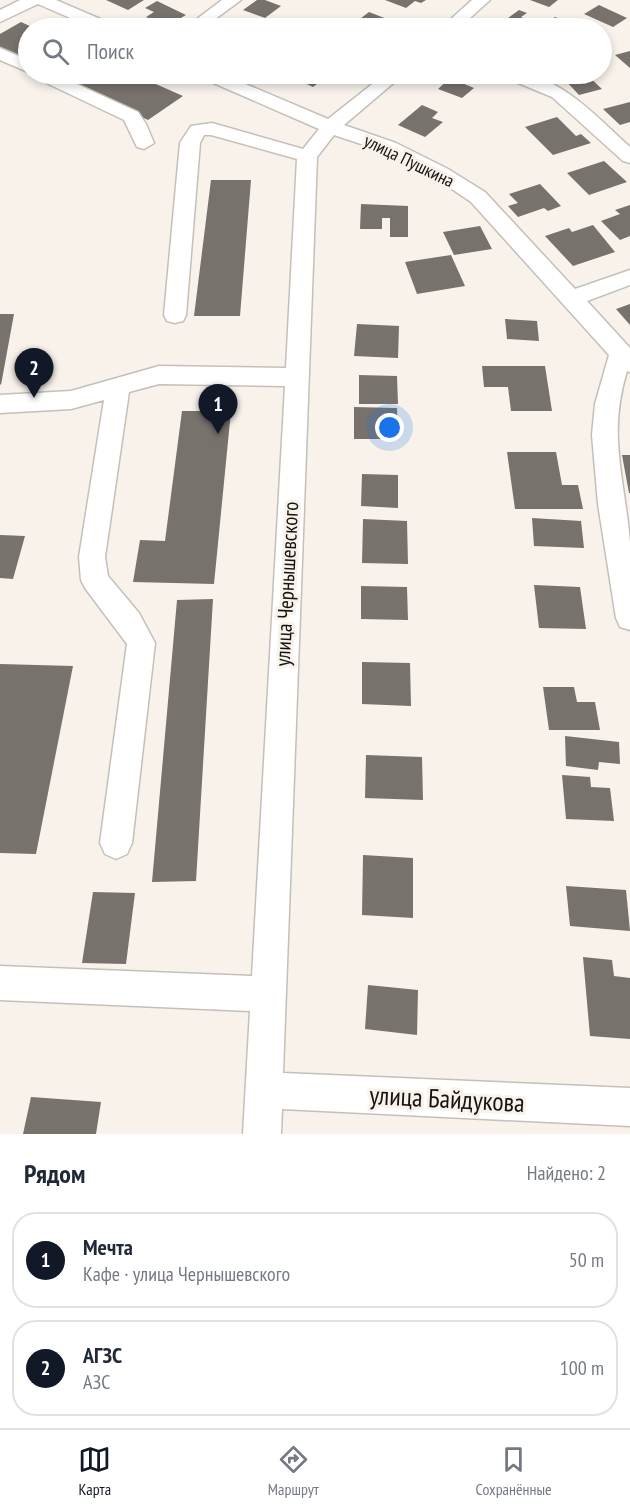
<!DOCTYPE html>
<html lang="ru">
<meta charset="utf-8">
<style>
body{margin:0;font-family:"PT Sans Narrow",sans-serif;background:#f2f2f3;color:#1f2937}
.you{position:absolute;left:390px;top:428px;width:21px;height:21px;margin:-15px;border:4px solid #fff;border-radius:50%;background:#1a73e8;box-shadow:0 0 0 9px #1a73e833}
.badge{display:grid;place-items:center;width:39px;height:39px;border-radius:50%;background:#111827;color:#fff;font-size:20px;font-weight:700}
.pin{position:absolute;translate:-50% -50px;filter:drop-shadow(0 2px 3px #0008)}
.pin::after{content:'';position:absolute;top:32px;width:21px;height:18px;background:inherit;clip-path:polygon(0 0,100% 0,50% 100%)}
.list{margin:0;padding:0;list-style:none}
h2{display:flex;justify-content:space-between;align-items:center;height:78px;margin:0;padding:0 24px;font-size:26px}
h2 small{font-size:20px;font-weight:400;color:#747a83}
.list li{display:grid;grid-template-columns:39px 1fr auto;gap:18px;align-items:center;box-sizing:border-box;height:96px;margin:0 12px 12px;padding:0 12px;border:2px solid #e0e1e3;border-radius:24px}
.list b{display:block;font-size:22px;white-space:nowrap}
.list p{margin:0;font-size:20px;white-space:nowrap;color:#747a83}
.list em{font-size:20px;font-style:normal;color:#747a83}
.icon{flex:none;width:33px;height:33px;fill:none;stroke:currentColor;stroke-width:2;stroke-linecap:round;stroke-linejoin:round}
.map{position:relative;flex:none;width:630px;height:1134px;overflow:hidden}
.search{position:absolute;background:#fff;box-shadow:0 3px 9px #0003;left:18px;right:18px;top:18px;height:66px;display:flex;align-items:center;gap:15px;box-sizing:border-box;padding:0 21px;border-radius:33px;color:#747a83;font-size:22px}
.sheet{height:294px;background:#fff}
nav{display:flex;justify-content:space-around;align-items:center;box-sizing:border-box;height:84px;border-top:2px solid #e0e1e3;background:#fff;font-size:16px;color:#747a83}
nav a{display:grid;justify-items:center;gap:3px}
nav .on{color:#111827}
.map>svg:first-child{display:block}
</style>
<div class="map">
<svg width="630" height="1134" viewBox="0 0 630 1134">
<rect width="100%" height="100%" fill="#f8f2eb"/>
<path fill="#77726c" d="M106,0H144L128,10Z
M257,0H265L281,6L265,18L243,10Z
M385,0H426L421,3L415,1L406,8Z
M530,0H558L549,7Z
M157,1L186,15L167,26L146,17L154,12L145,8Z
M599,5L627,18L613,27L584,14Z
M519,10L527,13L521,17L531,22L522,28H510L500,24Z
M369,12L392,21L382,28H372L356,22Z
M555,17L582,28L543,26Z
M21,22L34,28H28V64L0,50V34Z
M630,51V68L615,55Z
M49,74H133L183,96L148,120Z
M303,74H330L313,87L296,79Z
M586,74L602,89L579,95L563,78Z
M450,78L474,88L462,98L438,89Z
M630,102V122L620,125L603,109Z
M422,105L438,112L432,118L443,122L425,137L398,125Z
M557,117L576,136L581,134L591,143L553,155L525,127Z
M604,161L627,182L589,195L567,173Z
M211,180H251L240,316H194Z
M540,184L561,206L548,211L544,208L518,217L508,206L518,203L509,194Z
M361,204L408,206V237H390V218H382V229H360Z
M630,205V236L620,240L601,221L620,214L615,210Z
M593,225L615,252L573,266L545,236L569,228L572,232Z
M480,226L492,249L454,255L443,232Z
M451,255L465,286L417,294L405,262Z
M630,304V325L616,309Z
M0,314H14L1,385L0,384Z
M505,319L537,321L539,341L507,339Z
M357,324L399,326L398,358L354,356Z
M482,366H545L552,411H511L508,387H484Z
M359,375L397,376L398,404H359Z
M354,407L397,408L398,439H354Z
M182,411H231L214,584L133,582L140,540L165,541Z
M507,452H556L562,485H578L583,509H515Z
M622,455H630V493H629Z
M362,474L398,475V508L361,506Z
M532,518L581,521L584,548L534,546Z
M363,519L407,521L408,564L362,563Z
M0,535L25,536L13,579L0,578Z
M534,585L580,587L586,629L539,628Z
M361,586L407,587L408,620L361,619Z
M213,599L196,881L152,882L177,600Z
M362,662L410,663L411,706L362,704Z
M0,664L73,666L36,854L0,853Z
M543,687H574L577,702H595L600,730H549Z
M565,736L619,742L620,764L599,762L598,770L566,766Z
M366,755L422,757L423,800L365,798Z
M562,775L590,777L591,787L610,788L614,821L566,819Z
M363,855L413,858V918L362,915Z
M566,886L626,890L630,931L570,926Z
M93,892L135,893L126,964L82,963Z
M583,957L612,960L614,976L630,978V1039L590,1036Z
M368,985L418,990L417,1035L365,1029Z
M31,1097L101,1102L96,1134H23Z"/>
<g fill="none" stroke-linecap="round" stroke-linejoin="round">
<g stroke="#c5bfb9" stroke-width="3">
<path id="minor" d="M20,0H56L112,24L114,28H93L38,4L0,22V10Z
M222,0H241L203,28H185Z
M472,0H490L459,28H441Z
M0,48L28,60V72L0,60Z
M33,74H55L138,112L146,124L154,143L144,149L137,147L124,120L36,78Z
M199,74H222L328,119L385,74H404L344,125L396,143L448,169L485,192L575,289L630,270V285L587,301L630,348V372L627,371C607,436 625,479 630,543C630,572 630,602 630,630L620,627L616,618L598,504L592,435L595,404L609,355L471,202L434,177L382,151L334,135L317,157L283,1073L630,1088V1126L282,1109L281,1134H243L250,1011L0,1000V966L252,976L285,386L159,384L129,392L105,557L108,576L139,613L155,643L132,843L127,854L116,859L105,854L100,843L127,644L85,588L81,580L79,557L104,400L71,409L0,413V395L71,391L159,366L286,368L297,159L211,135H204L200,143L186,315L183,321L175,323L167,321L164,315L180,143L191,126L212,123L303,149L319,129L202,78Z
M503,74C555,68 594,115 630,147V163L623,161L552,97L506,78Z"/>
</g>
<use href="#minor" fill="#fff" fill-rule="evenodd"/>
</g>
<g text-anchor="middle" stroke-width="6" stroke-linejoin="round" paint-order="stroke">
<g font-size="18" fill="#151311" stroke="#f8f2eb">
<text transform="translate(409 161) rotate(26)" y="6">улица Пушкина</text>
</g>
<g font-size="21" fill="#151311" stroke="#f8f2eb">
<text transform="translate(287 584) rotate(-87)" y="7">улица Чернышевского</text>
</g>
<g font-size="26" fill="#151311" stroke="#f8f2eb">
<text transform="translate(447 1099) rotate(3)" y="9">улица Байдукова</text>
</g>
</g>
</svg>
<div class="you"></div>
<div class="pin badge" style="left:218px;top:434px">1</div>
<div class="pin badge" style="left:34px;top:398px">2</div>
<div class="search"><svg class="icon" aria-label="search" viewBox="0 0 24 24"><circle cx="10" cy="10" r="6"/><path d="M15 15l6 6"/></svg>Поиск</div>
</div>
<section class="sheet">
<h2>Рядом<small>Найдено: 2</small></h2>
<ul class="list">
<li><span class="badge">1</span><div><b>Мечта</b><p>Кафе · улица Чернышевского</p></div><em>50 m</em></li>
<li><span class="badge">2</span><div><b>АГЗС</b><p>АЗС</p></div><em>100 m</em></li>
</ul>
</section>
<nav>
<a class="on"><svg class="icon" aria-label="map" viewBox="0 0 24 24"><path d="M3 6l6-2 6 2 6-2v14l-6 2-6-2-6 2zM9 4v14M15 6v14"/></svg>Карта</a>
<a><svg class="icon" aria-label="directions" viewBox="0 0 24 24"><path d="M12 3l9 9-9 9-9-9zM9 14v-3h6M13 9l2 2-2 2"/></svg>Маршрут</a>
<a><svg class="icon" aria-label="saved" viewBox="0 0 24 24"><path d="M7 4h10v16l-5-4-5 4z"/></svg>Сохранённые</a>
</nav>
